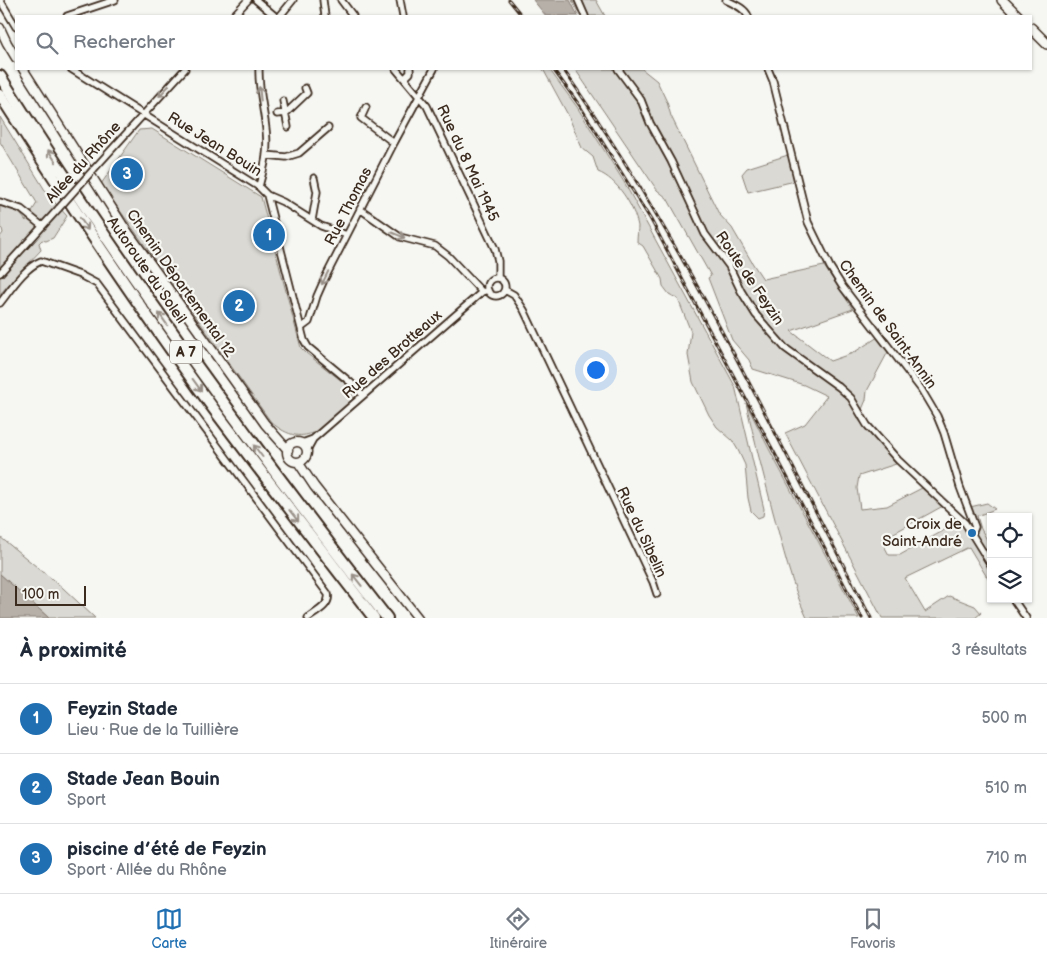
<!DOCTYPE html>
<html lang="fr">
<meta charset="utf-8">
<style>
body{margin:0;font-family:"Balsamiq Sans",sans-serif;background:#f2f2f3;color:#1f2937}
.controls{position:absolute;right:15px;bottom:15px;display:grid;overflow:hidden;border-radius:0px;box-shadow:0 1px 4px #0004}
.controls button{width:45px;height:45px;display:grid;place-items:center;padding:0;border:0;border-bottom:1px solid #e0e1e3;background:#fff;color:#1f2937;font:25px sans-serif}
.scale{position:absolute;left:15px;bottom:12px;width:71px;box-sizing:border-box;padding-left:5px;border:2px solid #3b2a1e;border-top:0;font-size:14px;line-height:18px;white-space:nowrap;color:#3b2a1e;-webkit-text-stroke:4px #f6f6f2;paint-order:stroke}
.you{position:absolute;left:595px;top:369px;width:18px;height:18px;margin:-12px;border:4px solid #fff;border-radius:50%;background:#1a73e8;box-shadow:0 0 0 8px #1a73e833}
.badge{display:grid;place-items:center;width:32px;height:32px;border-radius:50%;background:#1f6fb2;color:#fff;font-size:16px;font-weight:700}
.pin{position:absolute;translate:-50% -50%;border:2px solid #fff;box-shadow:0 1px 5px #0006}
.list{margin:0;padding:0;list-style:none}
h2{display:flex;justify-content:space-between;align-items:center;height:65px;margin:0;padding:0 20px;font-size:21px}
h2 small{font-size:16px;font-weight:400;color:#747a83}
.list li{display:grid;grid-template-columns:32px 1fr auto;gap:15px;align-items:center;box-sizing:border-box;height:70px;padding:0 20px;border-top:1px solid #e0e1e3}
.list b{display:block;font-size:19px;white-space:nowrap}
.list p{margin:0;font-size:16px;white-space:nowrap;color:#747a83}
.list em{font-size:16px;font-style:normal;color:#747a83}
.icon{flex:none;width:28px;height:28px;fill:none;stroke:currentColor;stroke-width:2;stroke-linecap:round;stroke-linejoin:round}
.map{position:relative;flex:none;width:1047px;height:618px;overflow:hidden}
.search{position:absolute;background:#fff;box-shadow:0 1px 4px #0004;left:15px;right:15px;top:15px;height:55px;display:flex;align-items:center;gap:12px;box-sizing:border-box;padding:0 18px;border-radius:0px;color:#747a83;font-size:19px}
.sheet{height:275px;background:#fff}
nav{display:flex;justify-content:space-around;align-items:center;box-sizing:border-box;height:70px;border-top:1px solid #e0e1e3;background:#fff;font-size:14px;color:#747a83}
nav a{display:grid;justify-items:center;gap:2px}
nav .on{color:#1f6fb2}
.map>svg:first-child{display:block}
</style>
<div class="map">
<svg width="1047" height="618" viewBox="0 0 1047 618">
<rect width="100%" height="100%" fill="#f6f6f2"/>
<filter id="ink" filterUnits="userSpaceOnUse"><feTurbulence type="fractalNoise" baseFrequency=".02" numOctaves="2"/><feDisplacementMap in="SourceGraphic" scale="10" xChannelSelector="R" yChannelSelector="G"/><feConvolveMatrix kernelMatrix="1 2 1 2 8 2 1 2 1" color-interpolation-filters="sRGB"/></filter>
<g filter="url(#ink)">
<path fill="#dad9d3" stroke="#8a8278" d="M572,0H596L605,16H580Z
M543,69H549L577,107L624,182L735,386L764,509L763,516L758,518L751,511L748,498L745,465L738,450L732,440L717,427L709,415L693,382L688,355L691,332L678,299L669,294L663,286L662,279L643,246L637,242C637,237 638,230 638,226C634,206 617,179 598,172L593,157L582,148L568,115Z
M575,69H642L657,81L667,102L671,116L719,214L732,228L753,264L763,279L824,266L853,309L791,331L830,361L853,353L878,337L889,350L867,391L866,400L858,419L896,464L859,476L857,488L860,509L887,506L922,488L943,506L881,540L889,555H900L959,522L975,532L970,507L987,503L995,509L977,516L981,529L991,547V584L969,547L905,578L925,612L949,596L975,606L981,613L975,618H882L785,433L805,424L827,396L804,385L753,369L749,360L732,340L708,278L711,276L667,198L657,190Z
M0,117L48,195L67,216L53,238L46,241L42,240L39,243L41,250L0,294V237L3,233L2,229L0,227V203C11,207 19,211 26,221L37,203L0,142Z
M152,129L261,197L301,348L306,353L352,389L353,400C325,424 307,453 271,422L101,184L139,130Z
M788,155L795,181L748,192L742,174L747,168Z
M746,403L769,449L859,618H807C791,584 783,548 773,512C764,476 754,440 746,403Z
M0,537L63,588L95,618H49L0,574Z"/>
<path fill="#b6b0a9" stroke="#857a71" d="M533,0H570L578,16H546Z
M125,169L133,174L122,188L115,183Z
M0,574L49,618H0Z"/>
<g fill="none" stroke-linecap="round" stroke-linejoin="round">
<g stroke="#3b2a1e" stroke-width="9">
<path id="street" d="M0,0L16,27
M256,0L275,16
M323,0L325,16
M341,0L353,16
M400,0L403,16
M578,0L585,16
M726,0C734,4 745,8 748,16
M67,16L115,0
M233,16L248,0
M280,16L293,0
M71,69L259,187L267,195L283,202L321,226L347,235
M396,69L427,106L495,249L498,261V278
M618,69L641,100L650,123L671,161L705,234L729,266L741,291L756,315L785,348L839,387L851,398L867,425L898,460L965,523L991,565
M768,69L773,81L808,222L830,267L842,286L921,389L937,416L944,433L960,487L975,527L972,534
M405,78L410,73V69
M283,101L288,127
M366,107L361,118L394,143
M277,114L286,113L307,93L305,88
M266,155L286,157L299,153L328,128
M93,170L185,69
M259,187C261,177 265,166 266,156C270,127 258,98 259,69
M267,195L304,340L308,347L350,382L363,395
M0,202L21,209L42,226
M360,209L400,237L435,246L448,256L482,292
M312,220L317,192L314,178
M0,273L59,208
M487 287a9 9 0 1 1 18 0a9 9 0 1 1-18 0Z
M505,290L514,295L524,310L653,582L657,594
M0,303C11,289 24,268 41,261L80,275L97,284L328,594C331,605 316,612 308,618
M301,328L309,322L317,296L325,278L394,143L434,69
M302,443L313,439L482,292L488,290
M307,450L313,439
M1013,599L1026,618"/>
</g>
<g stroke="#3b2a1e" stroke-width="11">
<path id="secondary" d="M0,28L7,43L16,58
M23,69L122,224L265,424L288,450
M287 452a10 10 0 1 1 20 0a10 10 0 1 1-20 0Z
M298,462L314,486L418,618"/>
</g>
<g stroke="#3b2a1e" stroke-width="12">
<path id="primary" d="M1002,0L1018,16
M1031,28L1047,44"/>
</g>
<g stroke="#3b2a1e" stroke-width="14">
<path id="highway" d="M0,76C118,264 250,443 387,618
M0,95C68,201 138,306 213,408C266,479 320,548 374,618"/>
</g>
<use href="#street" stroke="#f6f6f2" stroke-width="5.5"/>
<use href="#secondary" stroke="#f6f6f2" stroke-width="8"/>
<use href="#primary" stroke="#f6f6f2" stroke-width="9"/>
<use href="#highway" stroke="#f6f6f2" stroke-width="10"/>
<g stroke="#3b2a1e" stroke-width="3">
<path id="rail" d="M509,0L522,16
M553,69L580,106L651,220L862,618
M563,69C684,241 773,432 871,618"/>
</g>
<use href="#rail" stroke="#f6f6f2" stroke-width="1" stroke-dasharray="4" stroke-linecap="butt"/>
<g stroke="#3b2a1e" stroke-width="9" stroke-linecap="butt">
<path id="street-bridge" d="M59,208L93,170"/>
</g>
<use href="#street-bridge" stroke="#f6f6f2" stroke-width="5.5"/>
</g>
<defs><path id="oneway-shaft" d="M-6 0H5M1.5-3L5.5 0L1.5 3" fill="none" stroke-width="1.6" stroke-linecap="round" stroke-linejoin="round" transform="scale(1.25)"/></defs>
<g stroke="#989088">
<use href="#oneway-shaft" transform="translate(164 91) rotate(133)"/>
<use href="#oneway-shaft" transform="translate(260 94) rotate(-96)"/>
<use href="#oneway-shaft" transform="translate(52 156) rotate(-123)"/>
<use href="#oneway-shaft" transform="translate(84 224) rotate(56)"/>
<use href="#oneway-shaft" transform="translate(398 235) rotate(23)"/>
<use href="#oneway-shaft" transform="translate(325 278) rotate(116)"/>
<use href="#oneway-shaft" transform="translate(163 319) rotate(-125)"/>
<use href="#oneway-shaft" transform="translate(197 385) rotate(54)"/>
<use href="#oneway-shaft" transform="translate(258 451) rotate(-127)"/>
<use href="#oneway-shaft" transform="translate(294 516) rotate(52)"/>
<use href="#oneway-shaft" transform="translate(357 580) rotate(-128)"/>
</g>
</g>
<circle fill="#1f6fb2" stroke="#f6f6f2" stroke-width="2" cx="972" cy="533" r="5"/>
<g text-anchor="middle" stroke-width="4.5" stroke-linejoin="round" paint-order="stroke">
<rect fill="#f6f6f2" stroke="#73675e" stroke-width="1" x="170" y="340.5" width="32" height="23" rx="4"/>
<g font-size="14" font-weight="bold" fill="#3b2a1e">
<text x="186" y="357">A 7</text>
</g>
<g font-size="15" fill="#3b2a1e" stroke="#f6f6f2">
<text transform="translate(215 144) rotate(32)" y="5">Rue Jean Bouin</text>
<text transform="translate(83 162) rotate(-48)" y="5">Allée du Rhône</text>
<text transform="translate(468 163) rotate(65)" y="5">Rue du 8 Mai 1945</text>
<text transform="translate(348 206) rotate(-63)" y="5">Rue Thomas</text>
<text transform="translate(147 270) rotate(55)" y="5">Autoroute du Soleil</text>
<text transform="translate(750 278) rotate(56)" y="5">Route de Feyzin</text>
<text transform="translate(181 283) rotate(55)" y="5">Chemin Départemental 12</text>
<text transform="translate(888 324) rotate(54)" y="5">Chemin de Saint-Annin</text>
<text transform="translate(392 354) rotate(-41)" y="5">Rue des Brotteaux</text>
<text transform="translate(642 532) rotate(65)" y="5">Rue du Sibelin</text>
</g>
<g font-size="15" fill="#3b2a1e" stroke="#f6f6f2" text-anchor="end">
<text x="962" y="529">Croix de<tspan x="962" dy="17">Saint-André</tspan></text>
</g>
</g>
</svg>
<div class="controls">
<button><svg class="icon" aria-label="locate" viewBox="0 0 24 24"><circle cx="12" cy="12" r="6"/><path d="M12 2v4M12 18v4M2 12h4M18 12h4"/></svg></button>
<button><svg class="icon" aria-label="layers" viewBox="0 0 24 24"><path d="M12 4l9 5-9 5-9-5zM3 14l9 5 9-5"/></svg></button>
</div>
<div class="scale">100 m</div>
<div class="you"></div>
<div class="pin badge" style="left:269px;top:235px">1</div>
<div class="pin badge" style="left:239px;top:306px">2</div>
<div class="pin badge" style="left:127px;top:174px">3</div>
<div class="search"><svg class="icon" aria-label="search" viewBox="0 0 24 24"><circle cx="10" cy="10" r="6"/><path d="M15 15l6 6"/></svg>Rechercher</div>
</div>
<section class="sheet">
<h2>À proximité<small>3 résultats</small></h2>
<ul class="list">
<li><span class="badge">1</span><div><b>Feyzin Stade</b><p>Lieu · Rue de la Tuillière</p></div><em>500 m</em></li>
<li><span class="badge">2</span><div><b>Stade Jean Bouin</b><p>Sport</p></div><em>510 m</em></li>
<li><span class="badge">3</span><div><b>piscine d’été de Feyzin</b><p>Sport · Allée du Rhône</p></div><em>710 m</em></li>
</ul>
</section>
<nav>
<a class="on"><svg class="icon" aria-label="map" viewBox="0 0 24 24"><path d="M3 6l6-2 6 2 6-2v14l-6 2-6-2-6 2zM9 4v14M15 6v14"/></svg>Carte</a>
<a><svg class="icon" aria-label="directions" viewBox="0 0 24 24"><path d="M12 3l9 9-9 9-9-9zM9 14v-3h6M13 9l2 2-2 2"/></svg>Itinéraire</a>
<a><svg class="icon" aria-label="saved" viewBox="0 0 24 24"><path d="M7 4h10v16l-5-4-5 4z"/></svg>Favoris</a>
</nav>
